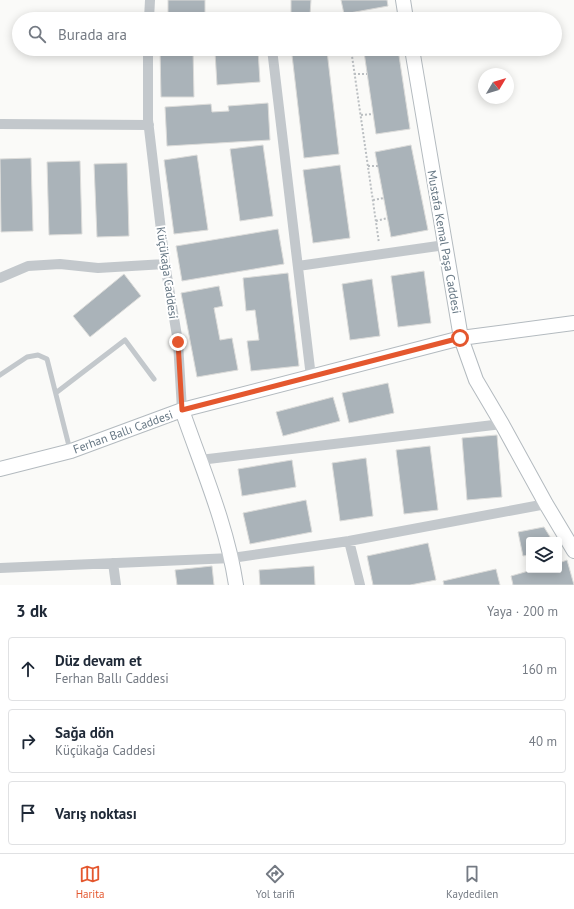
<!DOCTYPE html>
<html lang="tr">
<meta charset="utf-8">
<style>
body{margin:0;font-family:"PT Sans",sans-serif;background:#f6f6f7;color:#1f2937}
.controls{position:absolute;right:12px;bottom:12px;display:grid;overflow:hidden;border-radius:4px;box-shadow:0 2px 10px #0003}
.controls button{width:36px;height:36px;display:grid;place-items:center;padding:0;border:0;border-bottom:1px solid #e0e1e3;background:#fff;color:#1f2937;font:20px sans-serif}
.compass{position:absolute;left:478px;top:68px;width:36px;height:36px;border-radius:50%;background:#fff;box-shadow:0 2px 10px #0003;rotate:52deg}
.stop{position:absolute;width:12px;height:12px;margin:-9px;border:3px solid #e4572e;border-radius:50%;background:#fff}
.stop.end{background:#e4572e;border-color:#fff;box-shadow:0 1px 4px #0008}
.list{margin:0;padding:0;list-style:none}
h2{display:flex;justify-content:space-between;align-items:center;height:52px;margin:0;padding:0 16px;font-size:17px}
h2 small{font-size:13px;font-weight:400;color:#747a83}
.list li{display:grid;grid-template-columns:26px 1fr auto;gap:12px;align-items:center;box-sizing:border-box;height:64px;margin:0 8px 8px;padding:0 8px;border:1px solid #e0e1e3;border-radius:4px}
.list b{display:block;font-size:15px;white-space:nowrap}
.list p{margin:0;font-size:13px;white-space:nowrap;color:#747a83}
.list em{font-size:13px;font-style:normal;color:#747a83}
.icon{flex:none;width:22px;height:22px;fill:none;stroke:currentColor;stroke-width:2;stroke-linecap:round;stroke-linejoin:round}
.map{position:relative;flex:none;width:574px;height:585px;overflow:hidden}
.search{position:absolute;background:#fff;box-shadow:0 2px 10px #0003;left:12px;right:12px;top:12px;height:44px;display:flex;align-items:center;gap:10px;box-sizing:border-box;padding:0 14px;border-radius:22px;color:#747a83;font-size:15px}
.sheet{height:268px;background:#fff}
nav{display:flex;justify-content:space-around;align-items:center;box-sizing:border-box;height:56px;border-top:1px solid #e0e1e3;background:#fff;font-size:11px;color:#747a83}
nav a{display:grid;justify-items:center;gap:2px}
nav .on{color:#e4572e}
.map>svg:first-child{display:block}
</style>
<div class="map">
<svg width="574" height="585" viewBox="0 0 574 585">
<rect width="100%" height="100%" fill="#fafaf8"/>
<path fill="#aab3b9" stroke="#dcdcda" d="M168,0H205V15H168Z
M291,0H311L310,15L291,14Z
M341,0H387L388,6L344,14Z
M193,49L194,97H161L160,50Z
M384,49H398L410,129L376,134L364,52Z
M258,50L260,82L217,85L215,52Z
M327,51L339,154L304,158L292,55Z
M268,103L270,140L167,146L165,107L211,104L212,112L229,111L228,106Z
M263,145L273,216L240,221L230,149Z
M411,145L428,230L391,237L375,152Z
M197,155L208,230L174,234L164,160Z
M31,158L33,231L1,232L0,159Z
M80,161L82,234L49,235L47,162Z
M127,163L129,236L97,237L94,164Z
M340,165L350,238L313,243L303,170Z
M278,229L284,264L182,281L176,246Z
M424,271L431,323L398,327L391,276Z
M288,273L299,366L251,371L247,341L259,340L255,310L246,311L243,278Z
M124,274L141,296L90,337L73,316Z
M372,279L380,336L350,340L342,284Z
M219,286L223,306L214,308L220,340L232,338L238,370L197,377L181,293Z
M388,383L394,413L349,423L342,393Z
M333,397L340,421L283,436L276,412Z
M497,435L502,497L467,500L462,438Z
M430,446L438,510L404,514L396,450Z
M366,458L373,516L340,521L332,463Z
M292,460L296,487L242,496L238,469Z
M306,500L312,532L250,544L243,513Z
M544,527L552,540H529V555L523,556L518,532Z
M428,543L436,580L410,585H373L367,556Z
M567,560L574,585H513L511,576L532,570H559V563Z
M212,566L214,585H177L175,570Z
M314,566L315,585H260L259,570Z
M496,569L500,585H444L443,581Z"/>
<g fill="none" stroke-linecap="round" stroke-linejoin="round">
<g stroke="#b3babf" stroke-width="16">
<path id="secondary" d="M403,0L406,19
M412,49L461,338L476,380L502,424L546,504L574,551
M182,410C202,468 227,525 236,585
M0,469L71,451L182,410L461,338L574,323"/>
</g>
<path stroke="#bbbfc2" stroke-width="2" stroke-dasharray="2 2" stroke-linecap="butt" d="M351,49L379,243
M354,74H367
M361,115L373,114
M368,166H378
M373,200L384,198
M376,221L388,218"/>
<path stroke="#c3c8cc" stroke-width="5" d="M0,375L27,357L38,355L47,359L70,450
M57,392L125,340L154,379"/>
<path stroke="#c3c8cc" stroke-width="10" d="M149,19L150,0
M148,49V120L165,264L178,342L182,410
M272,49L311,377
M0,124L149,125
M298,266L445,245
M0,278L28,266L60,264L98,268L165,264
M200,460L502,424
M349,541L360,585
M113,563L116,585
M0,568L232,558L349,541L546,504"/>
<use href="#secondary" stroke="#fff" stroke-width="14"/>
</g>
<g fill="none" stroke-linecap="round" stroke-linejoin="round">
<path stroke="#e4572e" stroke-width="5" d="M178,342L182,410L460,338"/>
</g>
<g text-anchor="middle" stroke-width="4" stroke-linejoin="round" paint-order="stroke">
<g font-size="12" fill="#657683" stroke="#fff">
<text transform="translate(444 242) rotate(80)" y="4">Mustafa Kemal Paşa Caddesi</text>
<text transform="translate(167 273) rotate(82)" y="4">Küçükağa Caddesi</text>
<text transform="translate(123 432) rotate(-20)" y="4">Ferhan Ballı Caddesi</text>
</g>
</g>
</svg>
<div class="controls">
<button><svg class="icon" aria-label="layers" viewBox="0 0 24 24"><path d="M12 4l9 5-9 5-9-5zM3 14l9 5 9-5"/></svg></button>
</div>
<svg class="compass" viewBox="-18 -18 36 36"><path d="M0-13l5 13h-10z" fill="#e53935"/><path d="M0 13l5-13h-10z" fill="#747a83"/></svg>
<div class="stop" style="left:460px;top:338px"></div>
<div class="stop end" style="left:178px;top:342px"></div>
<div class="search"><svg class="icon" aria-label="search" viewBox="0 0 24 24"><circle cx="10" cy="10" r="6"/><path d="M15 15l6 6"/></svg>Burada ara</div>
</div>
<section class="sheet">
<h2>3 dk<small>Yaya · 200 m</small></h2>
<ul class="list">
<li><svg class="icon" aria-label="ahead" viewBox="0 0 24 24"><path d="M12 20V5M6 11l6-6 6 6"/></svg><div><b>Düz devam et</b><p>Ferhan Ballı Caddesi</p></div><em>160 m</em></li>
<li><svg class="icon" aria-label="right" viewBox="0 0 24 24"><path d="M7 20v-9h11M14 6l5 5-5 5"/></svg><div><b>Sağa dön</b><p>Küçükağa Caddesi</p></div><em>40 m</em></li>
<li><svg class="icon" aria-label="arrive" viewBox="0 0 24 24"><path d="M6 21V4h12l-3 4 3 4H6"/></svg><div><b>Varış noktası</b></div></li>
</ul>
</section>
<nav>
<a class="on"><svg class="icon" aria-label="map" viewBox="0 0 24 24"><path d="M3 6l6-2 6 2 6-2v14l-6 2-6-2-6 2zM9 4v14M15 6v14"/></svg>Harita</a>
<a><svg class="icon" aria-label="directions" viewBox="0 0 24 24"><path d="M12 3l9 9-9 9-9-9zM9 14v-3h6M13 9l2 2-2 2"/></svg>Yol tarifi</a>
<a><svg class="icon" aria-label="saved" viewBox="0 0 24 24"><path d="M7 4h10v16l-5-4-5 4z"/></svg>Kaydedilen</a>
</nav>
